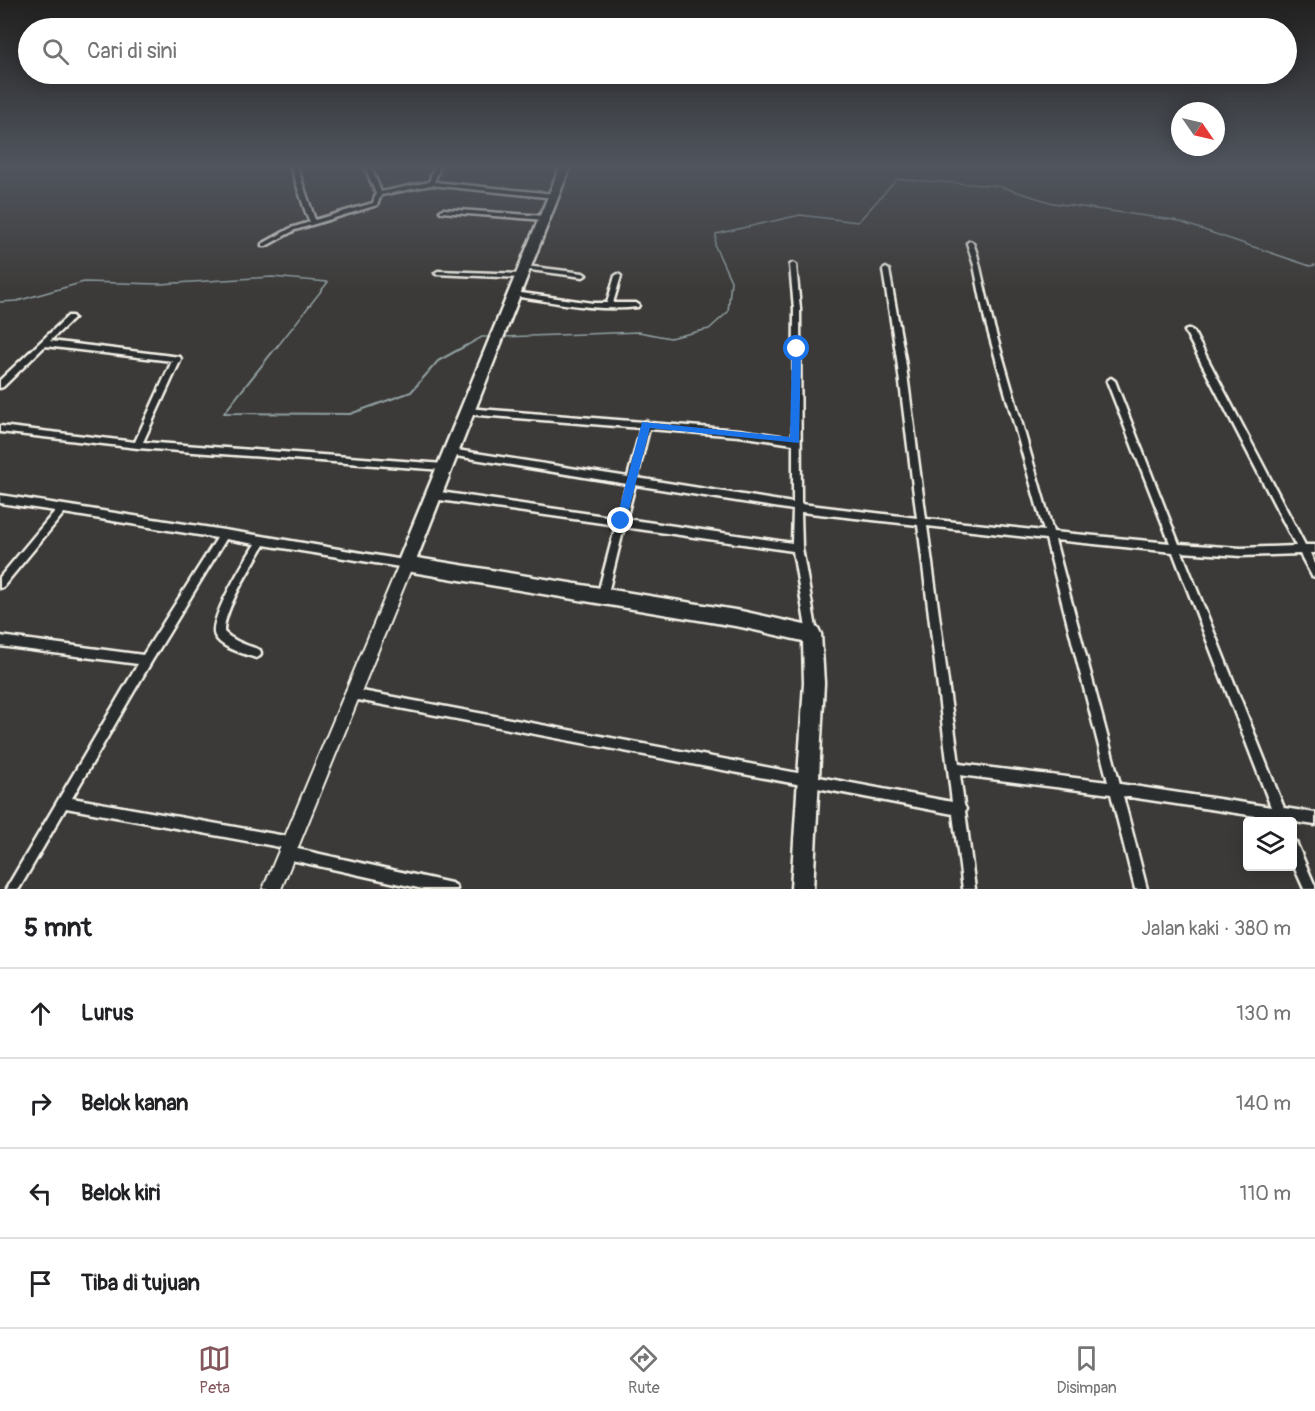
<!DOCTYPE html>
<html lang="id">
<meta charset="utf-8">
<style>
body{margin:0;font-family:Pangolin,sans-serif;background:#f2f2f2;color:#202124}
.controls{position:absolute;right:18px;bottom:18px;display:grid;overflow:hidden;border-radius:6px;box-shadow:0 3px 15px #0003}
.controls button{width:54px;height:54px;display:grid;place-items:center;padding:0;border:0;border-bottom:2px solid #e0e0e0;background:#fff;color:#202124;font:30px sans-serif}
.compass{position:absolute;left:1171px;top:102px;width:54px;height:54px;border-radius:50%;background:#fff;box-shadow:0 3px 15px #0003;rotate:124deg}
.stop{position:absolute;width:18px;height:18px;margin:-14px;border:4px solid #1a73e8;border-radius:50%;background:#fff}
.stop.end{background:#1a73e8;border-color:#fff;box-shadow:0 2px 6px #0008}
.list{margin:0;padding:0;list-style:none}
h2{display:flex;justify-content:space-between;align-items:center;height:78px;margin:0;padding:0 24px;font-size:26px}
h2 small{font-size:20px;font-weight:400;color:#757577}
.list li{display:grid;grid-template-columns:39px 1fr auto;gap:18px;align-items:center;box-sizing:border-box;height:90px;padding:0 24px;border-top:2px solid #e0e0e0}
.list b{display:block;font-size:22px;white-space:nowrap}
.list em{font-size:20px;font-style:normal;color:#757577}
.icon{flex:none;width:33px;height:33px;fill:none;stroke:currentColor;stroke-width:2;stroke-linecap:round;stroke-linejoin:round}
.map{position:relative;flex:none;width:1315px;height:889px;overflow:hidden}
.search{position:absolute;background:#fff;box-shadow:0 3px 15px #0003;left:18px;right:18px;top:18px;height:66px;display:flex;align-items:center;gap:15px;box-sizing:border-box;padding:0 21px;border-radius:33px;color:#757577;font-size:22px}
.sheet{height:438px;background:#fff}
nav{display:flex;justify-content:space-around;align-items:center;box-sizing:border-box;height:84px;border-top:2px solid #e0e0e0;background:#fff;font-size:16px;color:#757577}
nav a{display:grid;justify-items:center;gap:3px}
nav .on{color:#84575d}
.map>svg:first-child{display:block}
</style>
<div class="map">
<svg width="1315" height="889" viewBox="0 0 1315 889">
<rect width="100%" height="100%" fill="#3c3a38"/>
<filter id="ink" filterUnits="userSpaceOnUse"><feTurbulence type="fractalNoise" baseFrequency=".0167" numOctaves="2"/><feDisplacementMap in="SourceGraphic" scale="12" xChannelSelector="R" yChannelSelector="G"/><feConvolveMatrix kernelMatrix="1 2 1 2 8 2 1 2 1" color-interpolation-filters="sRGB"/></filter>
<g filter="url(#ink)">
<g fill="none" stroke-linecap="round" stroke-linejoin="round">
<path stroke="#909fa1" stroke-width="1.5" d="M0,302L17,301L84,282L160,284L272,277L328,282L277,347
M502,337L639,332L670,338L709,329L728,312L731,281L715,246L716,234L800,215L858,222L897,179L998,186L1053,203L1174,220L1310,266L1315,265
M464,347L482,337H493"/>
<path stroke="#909fa1" stroke-width="2" d="M278,345L224,413L350,414L411,392L438,361L467,345"/>
<g stroke="#f4f1e8" stroke-width="5">
<path id="street" d="M291,167H297L315,220L373,203L376,194L365,167H371L381,192L429,182L434,167H440L434,182L555,194L558,196L555,198L431,185L381,195L377,205L295,230L266,246H262V244L291,228L310,222L306,213Z
M443,209L545,216L548,218L545,220L441,212L440,211Z
M970,241L973,243L977,254L992,320L1053,532L1170,543L1107,381L1111,378L1115,381L1179,544L1241,548L1296,546L1185,331L1189,329L1193,331L1305,545H1315V553H1310L1315,564V577L1312,576L1300,554L1241,556L1182,552L1284,808L1315,813V825L1289,821L1277,822L1276,819L1123,796L1147,889H1135L1111,794L960,775L964,805L966,809L965,811L975,889H963L953,814L347,698L346,694L347,690L351,689L952,802L918,525L801,512L802,548L817,634L816,637L812,639L808,637L807,634L793,551L624,527L607,597L605,600L602,601L599,600L597,597L616,525L433,499L430,498L429,495L430,492L433,491L618,518L627,484L450,455L447,454L446,452L447,450L450,449L628,477L641,428L466,414L462,411L466,408L643,422L646,421L649,423L739,430L793,438L794,309L790,265L793,263L796,265L800,309L801,504L917,518L897,359L883,270L886,268L889,270L905,359L926,519L1044,531L985,320L974,265L967,243ZM649,429L739,436L793,444V503L637,478ZM635,485L793,510L792,543L626,519ZM927,526L1046,539L1108,782L959,764ZM1055,540L1173,552L1271,807L1120,784Z
M525,266L583,273L586,275L583,277L523,269V267Z
M438,271L521,274L524,276L521,278L436,274L435,273Z
M618,274L621,276L613,303H636L639,305L638,307C599,312 554,302 514,296L511,294L514,292L593,303H607L615,276Z
M68,316H72L74,318L50,341L180,357L181,359L143,442L444,464L447,465L448,467L447,469L444,470L138,448L0,432V426L135,442L172,361L45,346L3,387L0,388V380Z
M0,495L262,536L409,561L411,564L409,567L406,568L264,545C253,565 223,610 224,632C234,642 247,645 260,650L261,653L260,656L256,658C243,653 222,649 215,636C207,621 246,559 255,544L226,539L150,664L72,798L291,837L295,839L297,843L295,847L293,848L451,883L455,885L457,889H423L287,859L283,857L281,853L283,849L285,848L66,808L19,889H6L138,664L0,646V636L143,655L217,538L64,513L3,587L0,588V577L55,511L0,503Z
M1292,840L1296,842L1315,886V889H1304L1292,862Z"/>
</g>
<g stroke="#f4f1e8" stroke-width="4">
<path id="secondary" d="M406,558L411,560L413,564L281,889H263L399,564L401,560Z"/>
</g>
<g stroke="#f4f1e8" stroke-width="5">
<path id="highway" d="M560,167H570L417,558L741,611L818,628L821,634L824,683L813,889H791L804,683L803,641L741,627L406,571L400,569L397,564Z"/>
</g>
<use href="#street" fill="#2a2d2e" fill-rule="evenodd"/>
<use href="#secondary" fill="#2a2d2e" fill-rule="evenodd"/>
<use href="#highway" fill="#2a2d2e" fill-rule="evenodd"/>
</g>
</g>
<linearGradient id="sky" x2="0" y2="1"><stop stop-color="#21201f"/><stop offset="0.57" stop-color="#50555e"/><stop offset="1" stop-color="#50555e" stop-opacity="0"/></linearGradient>
<rect width="1315" height="292" fill="url(#sky)"/>
<path fill="#1a73e8" d="M797,346L801,349L799,443L650,428L626,521L621,526L617,525L616,521L642,422L790,437L792,349Z"/>
</svg>
<div class="controls">
<button><svg class="icon" aria-label="layers" viewBox="0 0 24 24"><path d="M12 4l9 5-9 5-9-5zM3 14l9 5 9-5"/></svg></button>
</div>
<svg class="compass" viewBox="-18 -18 36 36"><path d="M0-13l5 13h-10z" fill="#e53935"/><path d="M0 13l5-13h-10z" fill="#757577"/></svg>
<div class="stop" style="left:797px;top:349px"></div>
<div class="stop end" style="left:621px;top:521px"></div>
<div class="search"><svg class="icon" aria-label="search" viewBox="0 0 24 24"><circle cx="10" cy="10" r="6"/><path d="M15 15l6 6"/></svg>Cari di sini</div>
</div>
<section class="sheet">
<h2>5 mnt<small>Jalan kaki · 380 m</small></h2>
<ul class="list">
<li><svg class="icon" aria-label="ahead" viewBox="0 0 24 24"><path d="M12 20V5M6 11l6-6 6 6"/></svg><div><b>Lurus</b></div><em>130 m</em></li>
<li><svg class="icon" aria-label="right" viewBox="0 0 24 24"><path d="M7 20v-9h11M14 6l5 5-5 5"/></svg><div><b>Belok kanan</b></div><em>140 m</em></li>
<li><svg class="icon" aria-label="left" viewBox="0 0 24 24"><path d="M17 20v-9H6M10 6l-5 5 5 5"/></svg><div><b>Belok kiri</b></div><em>110 m</em></li>
<li><svg class="icon" aria-label="arrive" viewBox="0 0 24 24"><path d="M6 21V4h12l-3 4 3 4H6"/></svg><div><b>Tiba di tujuan</b></div></li>
</ul>
</section>
<nav>
<a class="on"><svg class="icon" aria-label="map" viewBox="0 0 24 24"><path d="M3 6l6-2 6 2 6-2v14l-6 2-6-2-6 2zM9 4v14M15 6v14"/></svg>Peta</a>
<a><svg class="icon" aria-label="directions" viewBox="0 0 24 24"><path d="M12 3l9 9-9 9-9-9zM9 14v-3h6M13 9l2 2-2 2"/></svg>Rute</a>
<a><svg class="icon" aria-label="saved" viewBox="0 0 24 24"><path d="M7 4h10v16l-5-4-5 4z"/></svg>Disimpan</a>
</nav>
